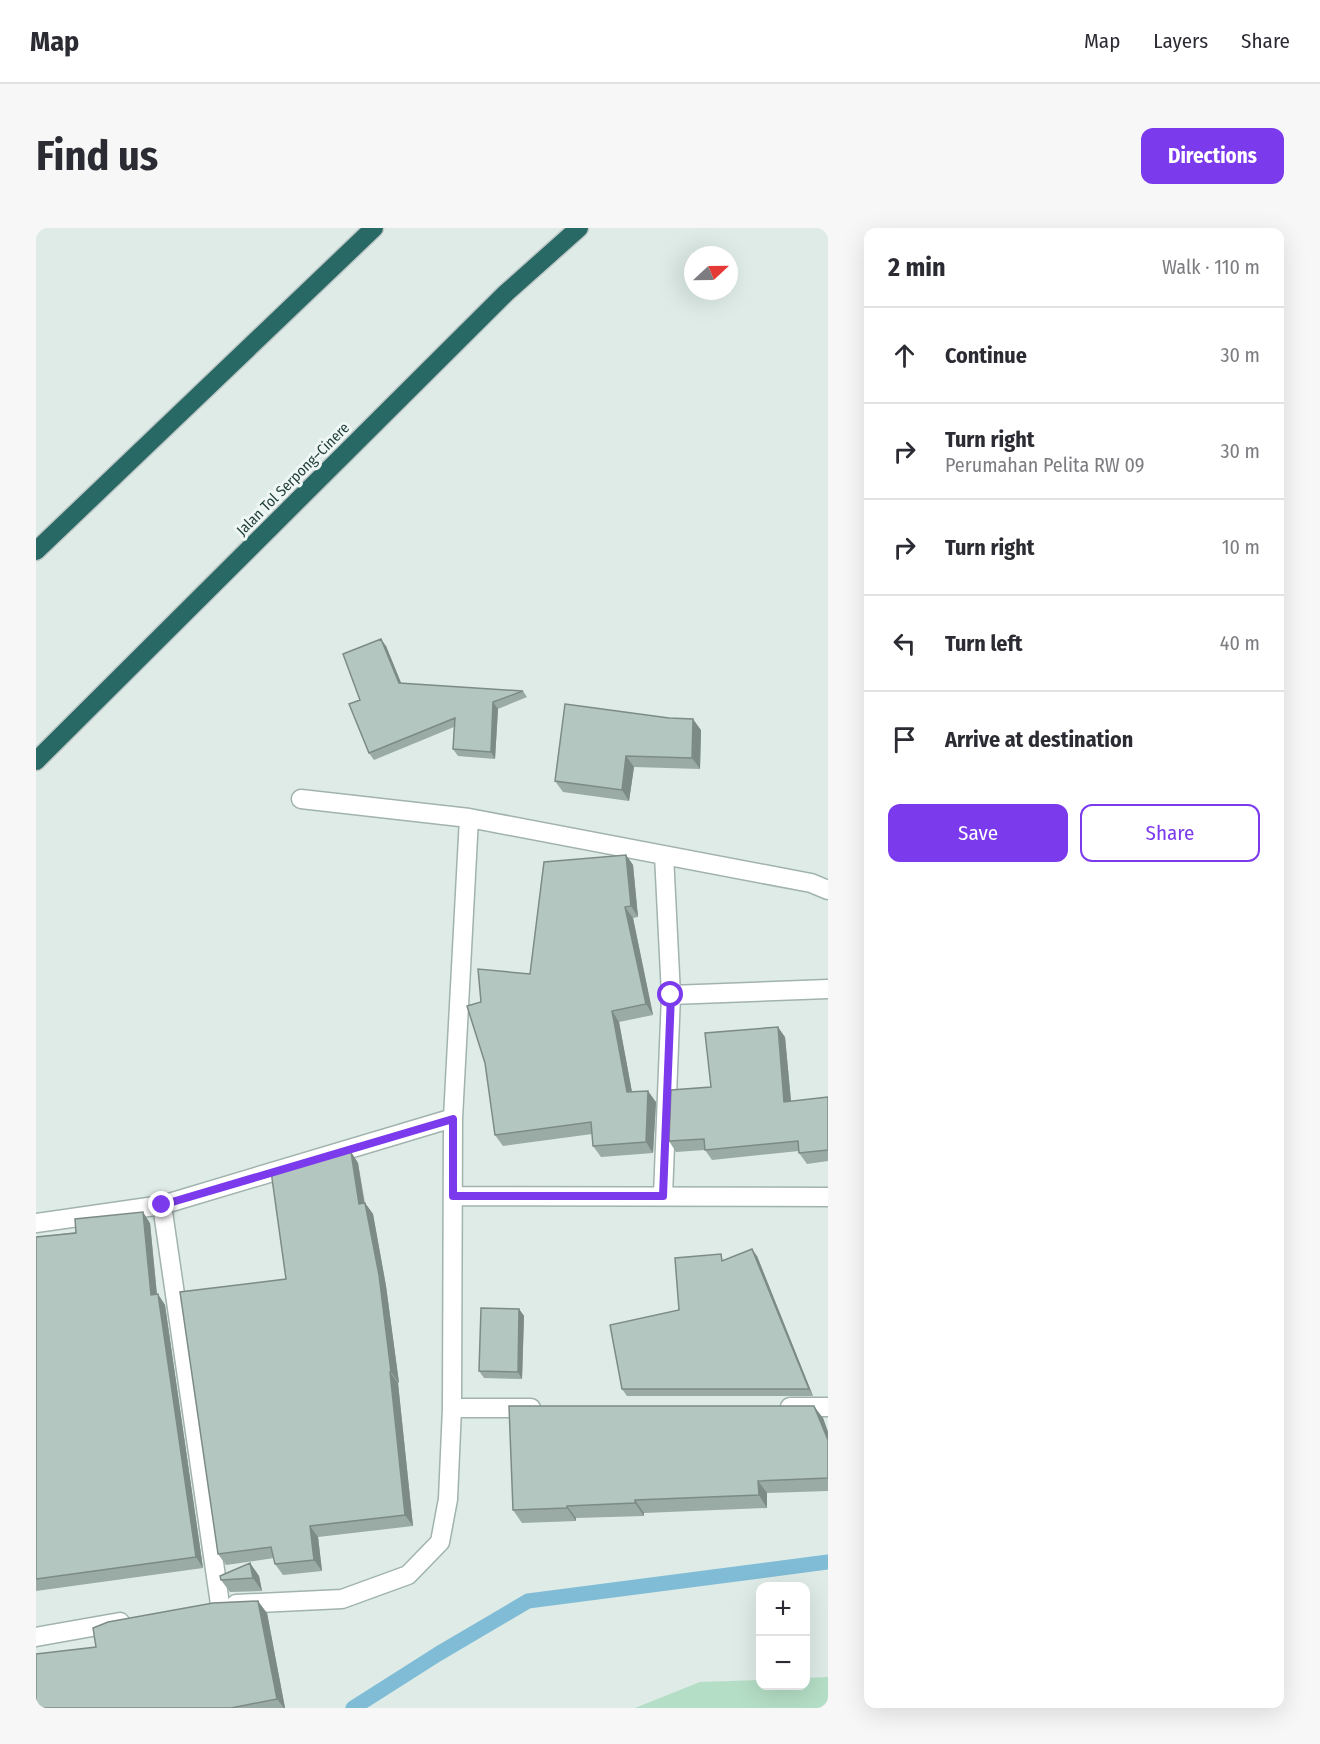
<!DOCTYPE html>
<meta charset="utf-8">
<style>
body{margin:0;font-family:"Fira Sans Condensed",sans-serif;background:#f7f7f7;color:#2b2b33}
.controls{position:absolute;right:18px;bottom:18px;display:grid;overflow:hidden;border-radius:12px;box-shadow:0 6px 24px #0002}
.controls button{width:54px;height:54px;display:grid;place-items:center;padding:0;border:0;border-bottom:2px solid #e1e1e2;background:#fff;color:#2b2b33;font:30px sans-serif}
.compass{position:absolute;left:648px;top:18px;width:54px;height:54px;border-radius:50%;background:#fff;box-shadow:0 6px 24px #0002;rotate:68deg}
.stop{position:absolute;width:18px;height:18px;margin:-14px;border:4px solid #7c3aed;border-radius:50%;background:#fff}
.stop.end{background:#7c3aed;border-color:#fff;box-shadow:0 2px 6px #0008}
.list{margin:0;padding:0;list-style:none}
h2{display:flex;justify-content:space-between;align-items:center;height:78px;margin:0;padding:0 24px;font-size:26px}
h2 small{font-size:20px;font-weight:400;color:#7c7c81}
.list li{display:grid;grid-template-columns:39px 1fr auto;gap:18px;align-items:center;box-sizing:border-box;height:96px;padding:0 24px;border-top:2px solid #e1e1e2}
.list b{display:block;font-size:22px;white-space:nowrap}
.list p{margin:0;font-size:20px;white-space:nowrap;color:#7c7c81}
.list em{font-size:20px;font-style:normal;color:#7c7c81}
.actions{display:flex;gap:12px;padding:18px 24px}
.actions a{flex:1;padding:14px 0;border:2px solid #7c3aed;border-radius:12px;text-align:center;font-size:21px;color:#7c3aed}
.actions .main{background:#7c3aed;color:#fff}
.icon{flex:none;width:33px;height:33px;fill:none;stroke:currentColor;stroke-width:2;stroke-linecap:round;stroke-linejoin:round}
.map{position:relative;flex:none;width:792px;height:1480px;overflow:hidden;border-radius:12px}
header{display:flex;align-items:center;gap:36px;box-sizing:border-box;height:84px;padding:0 30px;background:#fff;border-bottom:2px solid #e1e1e2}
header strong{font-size:28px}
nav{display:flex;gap:33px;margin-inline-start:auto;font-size:21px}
.intro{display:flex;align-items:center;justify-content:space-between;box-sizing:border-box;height:144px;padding:0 36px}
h1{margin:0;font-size:42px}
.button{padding:15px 27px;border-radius:12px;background:#7c3aed;color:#fff;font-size:21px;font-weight:700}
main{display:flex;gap:36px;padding:0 36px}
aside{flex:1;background:#fff;border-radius:12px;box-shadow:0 6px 24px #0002}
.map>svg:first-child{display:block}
</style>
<header>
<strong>Map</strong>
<nav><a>Map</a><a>Layers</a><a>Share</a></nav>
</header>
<div class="intro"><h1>Find us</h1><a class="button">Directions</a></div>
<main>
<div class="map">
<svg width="792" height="1480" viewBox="0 0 792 1480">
<rect width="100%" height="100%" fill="#deebe7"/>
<path fill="#b4dec5" d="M792,1449V1480H599L664,1454L724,1452V1458H770V1450Z"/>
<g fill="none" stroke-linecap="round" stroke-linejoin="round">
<path stroke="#80bcd5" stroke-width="15" d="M317,1480L402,1426L492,1373L792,1334"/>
<g stroke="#a1b3af" stroke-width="21">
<path id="minor" d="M265,571L433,590L775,655L792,662
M635,767L792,761
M417,968L792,969
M627,968L635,767L628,627
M126,977L184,1376
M0,995L126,977L417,890
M754,1179H792
M416,1180H495
M200,1376L306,1371L372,1347L404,1314L412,1271L416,1180L417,890L433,590
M0,1409L84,1394"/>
</g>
<g stroke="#c0c8c7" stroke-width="21">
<path id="motorway" d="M0,323L338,0
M0,533L470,65L543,0"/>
</g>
<use href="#minor" stroke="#fff" stroke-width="18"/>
<use href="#motorway" stroke="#286965" stroke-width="18"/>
</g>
<path fill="#9aaaa5" d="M350,418L365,455L487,463L491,469L462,481L459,531L422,528L417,521L418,499L338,532L333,525L324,472Z
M665,502L664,541L598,539L593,573L527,564L519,553Z
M590,627L597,637L602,689L597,690L617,787L583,794L596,864L620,874L617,925L565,929L557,918L556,906L467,918L459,907L445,774L494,746Z
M749,809L755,873L792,869V933L771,936L763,925V923L676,932L669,922L640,924L633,913L675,859Z
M315,924L322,935L329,975L337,986L350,1058L363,1155H362L377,1298L282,1309L286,1343L247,1347L239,1336L238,1330L190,1337L182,1326L250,1051Z
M114,995L121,1066L129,1077L167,1340L0,1363V1009Z
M721,1028L777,1168H591L586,1161L643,1082L689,1032Z
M483,1081L488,1088L486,1151L448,1150L443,1143Z
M787,1190L792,1204V1263L731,1265V1280L608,1285V1288L540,1290V1293L486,1295L477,1282Z
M214,1335L223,1348L226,1363L194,1364L185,1352Z
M231,1385L249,1480H0L60,1419Z"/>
<path fill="#7d8b86" d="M345,411L350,418L368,462L363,455Z
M457,474L462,481L459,531L455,524Z
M657,491L665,502L664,541L656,530Z
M590,528L598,539L593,573L586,562Z
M590,627L597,637L602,689L595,678Z
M589,679L597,690L617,787L610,776Z
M576,783L583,794L598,875L591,864Z
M742,799L749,809L756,884L748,874Z
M612,863L620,874L617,925L610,914Z
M315,924L322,935L330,987L323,976Z
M329,975L337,986L350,1058L363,1155L355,1144Z
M107,984L114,995L122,1078L115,1067Z
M716,1021L721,1028L777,1168L773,1161Z
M122,1066L129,1077L167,1340L160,1329Z
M483,1081L488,1088L486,1151L482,1144Z
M354,1144L362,1155L377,1298L369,1287Z
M778,1178L787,1190L792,1204V1213Z
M722,1253L731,1265V1280L723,1267Z
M599,1272L608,1285V1288L599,1275Z
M531,1278L540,1290V1293L531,1280Z
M274,1298L282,1309L286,1343L278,1332Z
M214,1335L223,1348L226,1363L217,1350Z
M222,1373L231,1385L249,1480H248L241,1471Z"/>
<path fill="#b3c6c0" stroke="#7d8b86" stroke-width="1.5" d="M345,411L363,455L487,463L457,474L455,524L417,521L419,490L333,525L313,476L324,472L307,426Z
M529,476L633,490L657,491L656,530L590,528L586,562L519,553Z
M590,627L595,678L589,679L610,776L576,783L591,864L612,863L610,914L557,918L555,894L459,907L449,835L431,778L445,774L442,741L494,746L508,634Z
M742,799L748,874L792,869V922L763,925L762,913L669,922L668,911L633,913L635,862L675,859L669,805Z
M315,924L323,976L329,975L343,1047L355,1144H354L369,1287L274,1298L278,1332L239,1336L235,1319L182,1326L144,1064L250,1051L235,943L284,928Z
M107,984L115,1067L122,1066L160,1329L0,1351V1009L40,1005L39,991Z
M716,1021L773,1161H586L574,1097L643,1082L639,1030L685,1026L686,1033Z
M445,1080L483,1081L482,1144L443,1143Z
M473,1178H778L792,1212V1204V1250L722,1253L723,1267L599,1272V1275L531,1278V1280L477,1282Z
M214,1335L217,1350L185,1352L184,1348Z
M222,1373L241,1471L195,1480H0V1426L60,1419L57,1400L72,1394L177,1375Z"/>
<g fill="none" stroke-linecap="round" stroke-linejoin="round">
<path stroke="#7c3aed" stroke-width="8" d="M126,977L417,891V968H627L635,767"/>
</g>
<g text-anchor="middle" stroke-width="6" stroke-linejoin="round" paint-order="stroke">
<g font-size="15" fill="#1e3b37" stroke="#eef7f4">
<text transform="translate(257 251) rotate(-45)" y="5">Jalan Tol Serpong–Cinere</text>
</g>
</g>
</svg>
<div class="controls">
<button>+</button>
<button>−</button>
</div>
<svg class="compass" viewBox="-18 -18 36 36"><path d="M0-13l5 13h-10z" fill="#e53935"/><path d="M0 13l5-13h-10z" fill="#7c7c81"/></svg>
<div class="stop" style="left:635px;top:767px"></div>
<div class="stop end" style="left:126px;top:977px"></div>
</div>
<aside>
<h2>2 min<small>Walk · 110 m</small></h2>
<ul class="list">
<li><svg class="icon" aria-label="ahead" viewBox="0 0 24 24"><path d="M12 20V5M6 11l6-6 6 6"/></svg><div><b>Continue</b></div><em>30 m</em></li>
<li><svg class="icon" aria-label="right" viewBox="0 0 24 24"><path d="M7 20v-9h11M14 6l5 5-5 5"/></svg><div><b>Turn right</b><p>Perumahan Pelita RW 09</p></div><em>30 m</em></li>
<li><svg class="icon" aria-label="right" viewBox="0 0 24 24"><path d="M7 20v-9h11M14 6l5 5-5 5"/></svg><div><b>Turn right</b></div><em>10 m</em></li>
<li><svg class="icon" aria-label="left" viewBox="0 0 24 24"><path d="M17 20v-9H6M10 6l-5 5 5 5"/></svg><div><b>Turn left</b></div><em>40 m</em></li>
<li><svg class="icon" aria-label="arrive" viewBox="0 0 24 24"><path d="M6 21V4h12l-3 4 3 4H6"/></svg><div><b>Arrive at destination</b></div></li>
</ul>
<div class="actions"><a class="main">Save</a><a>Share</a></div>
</aside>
</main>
